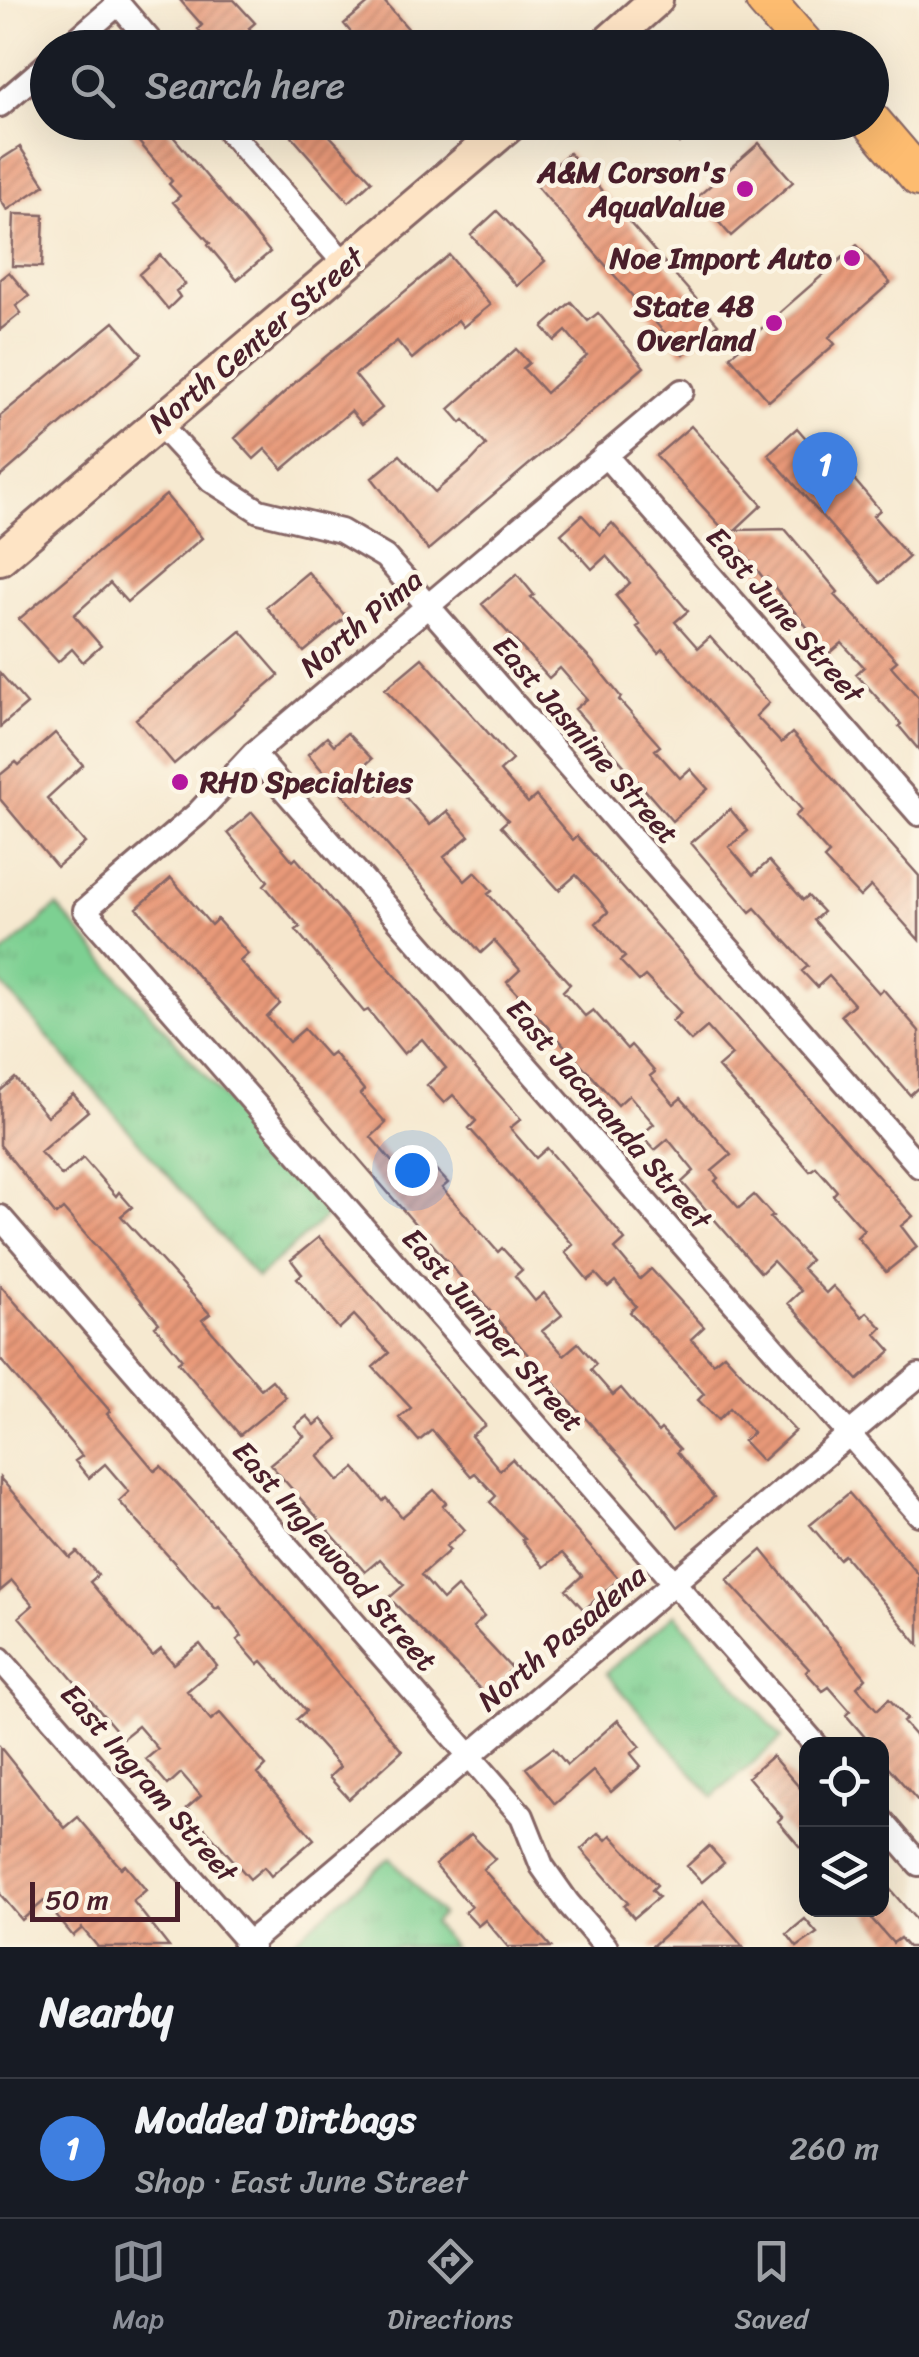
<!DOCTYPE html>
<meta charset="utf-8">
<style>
body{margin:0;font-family:Sriracha,sans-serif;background:#242831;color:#f1f3f6}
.controls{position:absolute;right:30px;bottom:30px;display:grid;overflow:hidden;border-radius:20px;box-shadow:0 10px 40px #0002}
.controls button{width:90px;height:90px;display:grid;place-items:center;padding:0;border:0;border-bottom:2px solid #363941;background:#171b24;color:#f1f3f6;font:50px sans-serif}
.scale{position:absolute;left:30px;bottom:25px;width:150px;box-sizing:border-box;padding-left:10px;border:5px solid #4a1f2b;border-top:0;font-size:28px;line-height:35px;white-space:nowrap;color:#4a1f2b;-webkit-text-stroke:8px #fcf5e5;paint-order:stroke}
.you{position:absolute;left:412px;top:1170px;width:35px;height:35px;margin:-25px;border:8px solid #fff;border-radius:50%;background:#1a73e8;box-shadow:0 0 0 15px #1a73e833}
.badge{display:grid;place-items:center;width:65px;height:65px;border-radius:50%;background:#8c9099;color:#fff;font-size:32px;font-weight:700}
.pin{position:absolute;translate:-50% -82px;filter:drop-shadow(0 2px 5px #0008)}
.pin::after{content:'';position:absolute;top:52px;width:35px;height:30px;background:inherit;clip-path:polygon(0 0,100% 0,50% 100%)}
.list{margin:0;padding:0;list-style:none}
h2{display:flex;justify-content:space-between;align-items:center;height:130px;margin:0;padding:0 40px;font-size:42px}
h2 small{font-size:32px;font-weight:400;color:#9ea1a6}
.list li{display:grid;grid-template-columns:65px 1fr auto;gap:30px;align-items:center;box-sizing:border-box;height:140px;padding:0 40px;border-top:2px solid #363941}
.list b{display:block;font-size:38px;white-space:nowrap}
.list p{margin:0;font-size:32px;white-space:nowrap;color:#9ea1a6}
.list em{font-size:32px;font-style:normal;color:#9ea1a6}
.icon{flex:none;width:55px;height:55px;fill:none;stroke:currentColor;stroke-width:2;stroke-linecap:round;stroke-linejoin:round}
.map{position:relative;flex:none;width:919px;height:1947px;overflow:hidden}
.search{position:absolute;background:#171b24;box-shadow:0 10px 40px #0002;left:30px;right:30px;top:30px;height:110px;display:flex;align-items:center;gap:25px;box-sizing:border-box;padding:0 35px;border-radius:55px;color:#9ea1a6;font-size:38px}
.sheet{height:270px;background:#171b24}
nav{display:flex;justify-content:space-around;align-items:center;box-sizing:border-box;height:140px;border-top:2px solid #363941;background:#171b24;font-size:28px;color:#9ea1a6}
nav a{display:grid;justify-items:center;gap:5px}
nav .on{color:#8c9099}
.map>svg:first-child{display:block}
</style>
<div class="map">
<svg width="919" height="1947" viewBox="0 0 919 1947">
<defs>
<pattern id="park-tufts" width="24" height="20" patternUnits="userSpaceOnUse" patternTransform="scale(2.5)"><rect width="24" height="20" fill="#7dd092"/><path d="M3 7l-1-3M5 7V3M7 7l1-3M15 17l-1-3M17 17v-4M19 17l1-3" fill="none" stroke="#6eb27e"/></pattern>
<pattern id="building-hatch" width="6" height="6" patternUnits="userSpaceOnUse" patternTransform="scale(2.5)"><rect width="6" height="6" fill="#e99a79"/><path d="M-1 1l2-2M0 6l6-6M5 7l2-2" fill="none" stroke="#bf7d63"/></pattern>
</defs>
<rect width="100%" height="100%" fill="#fcf5e5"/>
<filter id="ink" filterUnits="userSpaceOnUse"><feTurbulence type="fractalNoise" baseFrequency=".01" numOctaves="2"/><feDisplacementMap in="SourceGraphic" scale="20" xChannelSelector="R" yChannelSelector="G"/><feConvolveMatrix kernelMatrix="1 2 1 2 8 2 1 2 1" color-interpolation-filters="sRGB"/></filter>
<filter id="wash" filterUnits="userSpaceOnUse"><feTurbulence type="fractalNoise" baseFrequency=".0048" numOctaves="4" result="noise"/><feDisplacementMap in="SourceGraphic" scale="40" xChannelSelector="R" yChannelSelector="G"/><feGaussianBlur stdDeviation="2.25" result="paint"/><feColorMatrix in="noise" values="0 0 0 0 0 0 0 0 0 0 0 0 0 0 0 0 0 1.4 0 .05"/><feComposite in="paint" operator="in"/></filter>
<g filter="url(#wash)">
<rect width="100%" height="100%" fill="#f6e9d0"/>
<path fill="url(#park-tufts)" stroke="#64785e" stroke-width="2.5" d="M57,906L327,1216L257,1278L0,982V956Z
M675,1614L782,1738L713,1797L606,1673Z
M390,1858L441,1915L433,1923L453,1947H286Z"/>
<g id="blocks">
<path fill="url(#building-hatch)" d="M180,0H234L255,23L249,28L265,48H215L198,29L202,25Z
M372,0H383L425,48H364L344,24Z
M122,122H161L270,252L237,280L208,245L210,243L173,202L180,196L169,184L172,181Z
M279,122H323L333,133L330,136L372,181L349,202Z
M660,122H703L679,143Z
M759,143L793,182L731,236L697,197Z
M20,147L45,185L7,210L0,199V160Z
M569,153L718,324L683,354L534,183Z
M497,211L545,261L517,286L471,235Z
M14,214L44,215L42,267L12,266Z
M857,245L890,283L829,337L835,344L769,401L730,356Z
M160,255L185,284L176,291L180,297L168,309L139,274Z
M449,255L490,305L463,327L458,320L412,359L397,341L355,375L382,408L362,424L351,411L283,469L265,449L254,459L235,438L301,377Z
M9,272L29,296L16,306L21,313L0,330V279Z
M571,302L588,321L598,313L644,367L428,550L372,478L400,455L435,492L470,462L486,445L464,420L461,423L449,409L516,349L529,363L523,368L546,393L587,356L566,331L555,341L543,327Z
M114,322L142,354L0,477V416Z
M691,426L762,505L735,530L785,529L838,592L835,595L897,661L891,666L919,698V750L899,726L901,724L856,674L864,667L842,643L829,654L767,578L765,580L736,543L656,456Z
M797,428L834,471L841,464L880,510L873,516L909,557L880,583L768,454Z
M166,495L202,538L127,602L110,583L74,615L101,646L83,662L72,649L58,662L19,619Z
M582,515L600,535L612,523L688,611L675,622L698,648L710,637L769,703L756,716L781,743L792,733L919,876V940L871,886L860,897L824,859L829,854L795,816L802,810L663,649L659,653L637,627L640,625L616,596L630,583L606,556L592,569L561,534Z
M308,572L346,617L304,652L266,607Z
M517,574L534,595L531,597L592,661L621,697L619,700L660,746L655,750L680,778L690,769L708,789L672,821L575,709L587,699L560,668L549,678L482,604Z
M241,631L279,675L174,764L136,719Z
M422,658L512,760L500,771L528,803L536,796L573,840L577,836L913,1216L901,1226L917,1247L886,1272L857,1237L864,1230L833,1195L837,1191L816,1167L810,1171L718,1067L732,1055L707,1027L691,1041L672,1021L681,1013L645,976L639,981L620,961L625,957L596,923L608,912L598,899L576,875L559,890L501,826L508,820L385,689Z
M0,673L27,704L0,727Z
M55,733L83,765L47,798L85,843L57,867L0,799V775L16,762L19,765Z
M347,733L372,759L357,772L378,795L392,782L430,825L447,811L469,836L444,857L465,881L475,872L492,891L488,894L570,984L563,991L585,1016L593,1010L627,1049L631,1045L655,1072L650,1076L674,1104L681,1098L707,1127L731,1155L712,1171L718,1178L715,1181L739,1208L754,1195L773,1216L770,1218L810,1260L802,1268L826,1293L833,1286L862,1317L867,1312L882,1328L876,1334L891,1351L858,1380L788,1303L801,1291L773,1261L761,1273L682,1182L694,1171L668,1139L655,1150L641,1135L654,1124L629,1095L618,1105L507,982L520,970L494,941L481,953L308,754L327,737L334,745Z
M730,809L748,831L729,847L753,875L769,861L803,900L808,896L823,912L814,920L879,993L883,989L919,1031V1087L910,1095L841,1015L854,1004L829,976L817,987L802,971L808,966L755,908L750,912L691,843Z
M252,812L293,861L296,858L449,1039L521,1119L510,1128L536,1158L547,1148L600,1209L625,1240L615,1249L640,1279L651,1269L704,1327L691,1339L713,1363L724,1354L795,1431L762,1461L743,1441L753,1433L730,1408L718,1420L698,1400L704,1394L630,1312L636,1306L615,1281L608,1287L596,1274L588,1280L565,1252L573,1245L469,1128L476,1121L453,1095L444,1103L427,1085L446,1068L422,1039L404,1054L368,1010L364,1012L296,930L300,927L264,885L268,881L228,833Z
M171,878L211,925L217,919L248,954L240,961L280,1004L267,1017L289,1042L304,1029L328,1056L333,1052L364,1090L360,1094L386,1123L371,1137L393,1163L406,1152L417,1165L425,1158L448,1183L442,1188L498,1252L502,1248L522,1270L515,1276L535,1301L544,1293L562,1315L542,1331L564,1355L578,1343L596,1364L591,1370L613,1395L621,1388L658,1432L661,1429L680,1449L677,1452L714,1497L678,1527L652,1492L522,1348L291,1080L137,908Z
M15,1078L47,1116L73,1094L88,1111L40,1152L62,1176L83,1158L116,1196L119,1192L132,1207L121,1216L210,1314L202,1320L261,1389L272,1380L286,1397L240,1435L178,1362L182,1359L155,1326L159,1323L115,1268L63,1209L56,1215L0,1145V1091Z
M319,1237L485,1425L471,1436L500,1470L512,1459L619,1579L584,1610L566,1590L582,1576L562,1553L544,1567L522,1540L525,1539L490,1502L496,1496L475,1473L471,1476L432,1430L419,1441L399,1418L411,1408L373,1367L389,1353L354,1315L339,1329L297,1278L302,1274L291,1260Z
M0,1285L110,1411L107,1414L155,1471L161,1466L236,1549L402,1751L349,1799L329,1777L340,1767L297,1719L306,1711L262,1661L258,1664L237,1640L242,1636L219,1607L216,1609L119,1501L129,1492L105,1464L89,1478L75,1461L82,1456L0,1359Z
M307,1416L315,1425L322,1419L339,1439L318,1456L339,1481L355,1468L383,1501L386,1498L402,1517L434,1490L446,1503L443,1506L465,1530L446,1546L450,1550L421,1575L443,1600L457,1587L484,1617L473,1627L512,1669L485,1694L389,1598L404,1585L380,1559L365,1572L270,1464L304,1436L295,1426Z
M0,1478L70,1558L77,1552L98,1575L90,1582L153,1656L161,1649L174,1664L200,1644L217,1666L187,1691L211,1720L220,1713L266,1766L258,1774L314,1839L271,1876L264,1867L250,1879L187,1808L201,1796L181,1773L168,1785L146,1759L158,1749L138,1726L123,1738L19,1617L33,1605L12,1581L0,1591Z
M849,1493L919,1575V1645L844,1555L839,1559L810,1525Z
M762,1550L866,1678L857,1687L877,1710L889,1699L907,1719L903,1722L919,1740V1802L883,1761L882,1744H871L846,1715L850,1711L829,1687L823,1691L806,1672L809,1669L727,1580Z
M618,1720L640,1746L631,1754L641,1766L611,1792L593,1771L555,1804L526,1768L553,1748L567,1765Z
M0,1747L65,1828L78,1817L121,1868L125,1865L146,1890L133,1901L169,1947H98L82,1928L73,1936L44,1901L22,1920L0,1894Z
M772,1756L806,1795V1854L778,1821L782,1817L748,1777Z
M599,1833L606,1840L611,1835L657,1885L652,1890L659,1897L634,1918L624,1906L628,1903L581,1849Z
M471,1834L495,1859L483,1869L551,1947H508L485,1920L478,1926L465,1912L471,1907L435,1865Z
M709,1846L724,1863L702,1882L687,1866Z
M882,1880L919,1923V1947H908L900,1938L893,1943L864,1910H882Z
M703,1901L743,1947H651Z
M805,1919L817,1933L797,1947L787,1934Z"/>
</g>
</g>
<g filter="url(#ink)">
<use href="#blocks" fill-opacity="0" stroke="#866665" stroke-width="2.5"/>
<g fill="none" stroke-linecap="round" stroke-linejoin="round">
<g stroke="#866665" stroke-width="28">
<path id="street" d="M115,0L156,48
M67,48L118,4
M0,105L48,64
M221,122L345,264
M682,391L253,754L197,814L85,910L815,1744
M158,423L211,480L259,511L341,531L385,557L919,1166
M605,455L919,814
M253,754L919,1514
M0,1217L522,1816L542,1866L568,1903L606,1947
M0,1659L252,1947
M882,1821L919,1864
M244,1947L919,1375"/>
</g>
<g stroke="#866665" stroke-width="38">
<path id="secondary" d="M602,48L656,0
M0,558L513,122"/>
</g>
<g stroke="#866665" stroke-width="42">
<path id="primary" d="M765,0L807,48
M872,122L919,177"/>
</g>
<use href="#street" stroke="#fff" stroke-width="22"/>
<use href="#secondary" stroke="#fee4c5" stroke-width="32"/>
<use href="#primary" stroke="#fdbc6f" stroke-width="38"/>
</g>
</g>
<g fill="#b5179e" stroke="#fcf5e5" stroke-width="4">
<circle cx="745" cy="189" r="10"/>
<circle cx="852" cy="258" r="10"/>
<circle cx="774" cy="323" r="10"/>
<circle cx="180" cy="782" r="10"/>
</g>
<g text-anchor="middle" stroke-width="9" stroke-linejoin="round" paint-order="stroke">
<g font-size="30" font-weight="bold" fill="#4a1f2b" stroke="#fcf5e5" text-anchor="end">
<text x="725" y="182">A&amp;M Corson's<tspan x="725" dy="34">AquaValue</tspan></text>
<text x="832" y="268">Noe Import Auto</text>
<text x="754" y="316">State 48<tspan x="754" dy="34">Overland</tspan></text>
<text x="200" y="792" text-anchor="start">RHD Specialties</text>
</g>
<g font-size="30" fill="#4a1f2b" stroke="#fcf5e5">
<text transform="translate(256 340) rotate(-40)" y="10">North Center Street</text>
<text transform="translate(785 615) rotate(49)" y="10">East June Street</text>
<text transform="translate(361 623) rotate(-40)" y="10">North Pima</text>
<text transform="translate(586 740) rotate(49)" y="10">East Jasmine Street</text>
<text transform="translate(609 1114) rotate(49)" y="10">East Jacaranda Street</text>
<text transform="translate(493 1330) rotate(49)" y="10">East Juniper Street</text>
<text transform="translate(335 1556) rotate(49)" y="10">East Inglewood Street</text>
<text transform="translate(562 1638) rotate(-40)" y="10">North Pasadena</text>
<text transform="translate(149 1783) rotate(49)" y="10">East Ingram Street</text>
</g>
</g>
</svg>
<div class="controls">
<button><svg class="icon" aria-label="locate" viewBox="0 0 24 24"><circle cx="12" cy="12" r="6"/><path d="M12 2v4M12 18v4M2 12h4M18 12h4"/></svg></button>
<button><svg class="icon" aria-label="layers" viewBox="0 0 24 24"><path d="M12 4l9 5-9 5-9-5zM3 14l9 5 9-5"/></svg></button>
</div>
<div class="scale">50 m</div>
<div class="you"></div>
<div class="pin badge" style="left:825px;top:514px;background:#3f7fe0">1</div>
<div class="search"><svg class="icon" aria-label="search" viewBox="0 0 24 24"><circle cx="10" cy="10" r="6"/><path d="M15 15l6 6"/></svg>Search here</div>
</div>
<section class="sheet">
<h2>Nearby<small></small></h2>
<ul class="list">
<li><span class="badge" style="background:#3f7fe0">1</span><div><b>Modded Dirtbags</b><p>Shop · East June Street</p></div><em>260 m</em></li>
</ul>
</section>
<nav>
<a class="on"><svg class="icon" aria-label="map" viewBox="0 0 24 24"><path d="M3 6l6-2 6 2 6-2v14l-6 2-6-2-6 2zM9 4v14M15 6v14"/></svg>Map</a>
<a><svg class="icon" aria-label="directions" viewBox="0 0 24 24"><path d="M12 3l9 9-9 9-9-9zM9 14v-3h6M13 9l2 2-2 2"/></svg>Directions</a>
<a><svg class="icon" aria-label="saved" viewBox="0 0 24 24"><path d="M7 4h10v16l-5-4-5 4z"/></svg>Saved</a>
</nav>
